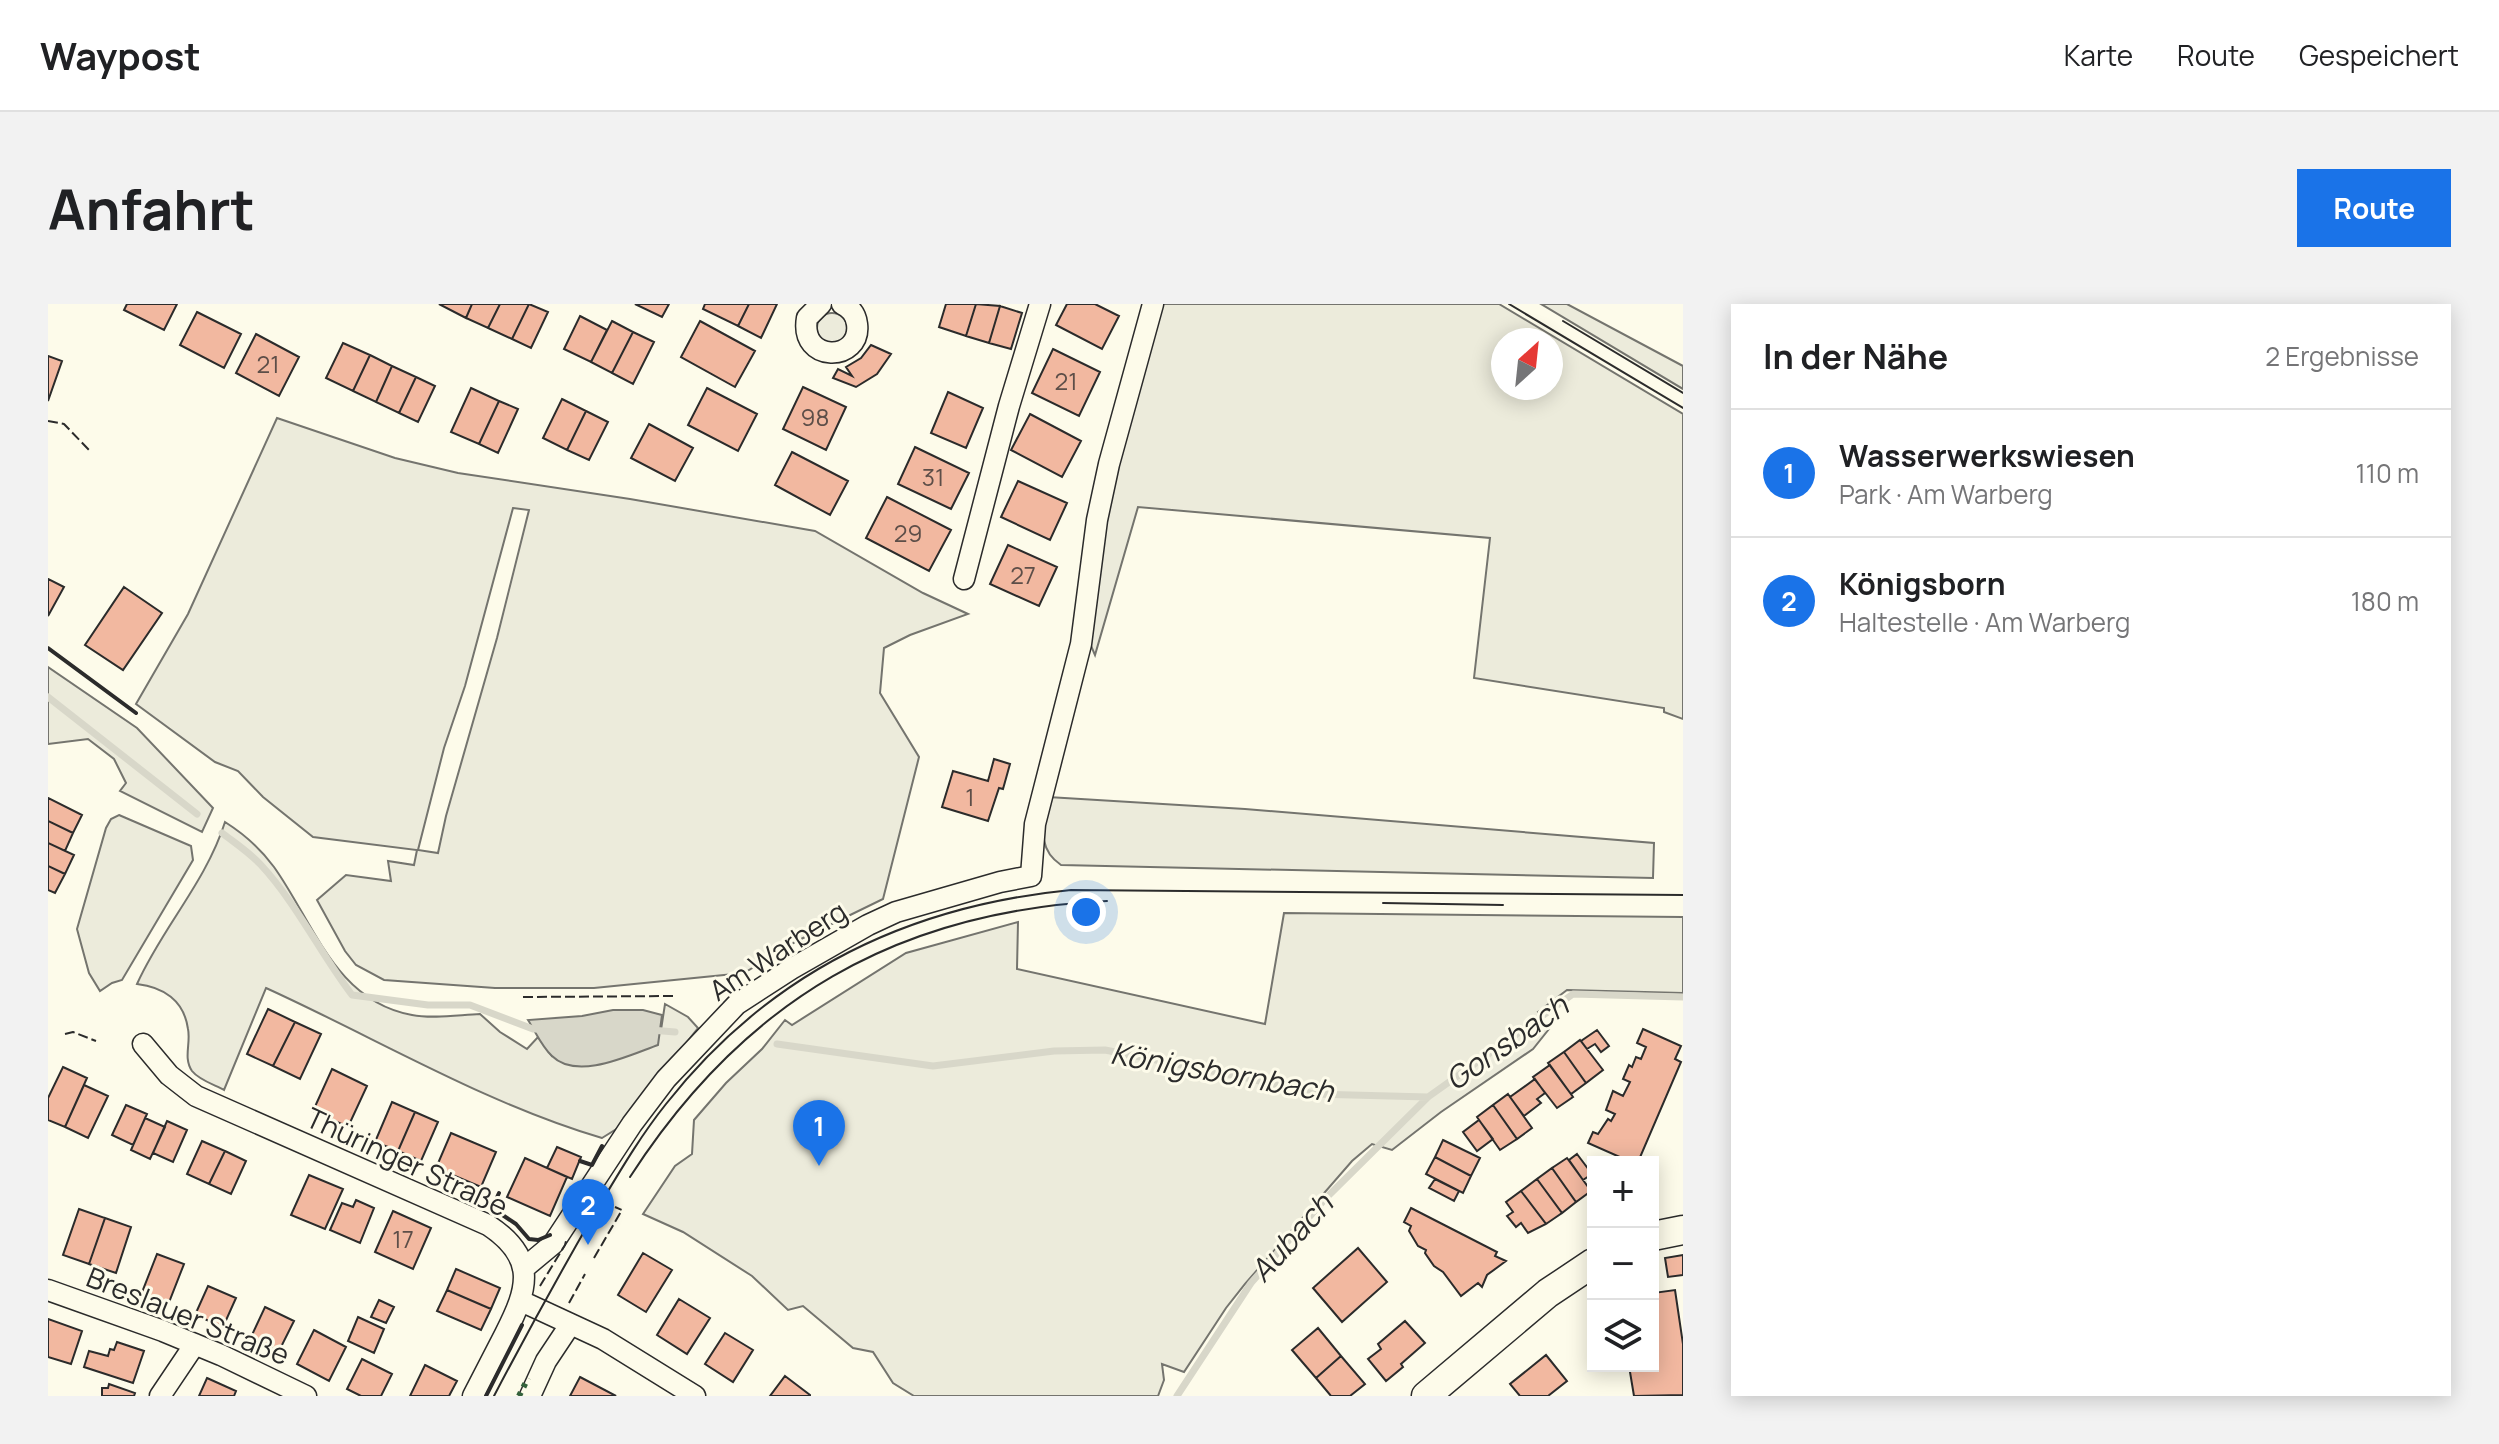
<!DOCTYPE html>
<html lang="de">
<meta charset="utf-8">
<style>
body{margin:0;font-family:Manrope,sans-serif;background:#f2f2f2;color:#202124}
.controls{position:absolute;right:24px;bottom:24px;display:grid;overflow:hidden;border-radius:0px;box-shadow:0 4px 20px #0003}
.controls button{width:72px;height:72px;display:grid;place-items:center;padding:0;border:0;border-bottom:2px solid #e0e0e0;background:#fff;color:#202124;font:40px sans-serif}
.compass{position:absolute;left:1443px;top:24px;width:72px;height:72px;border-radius:50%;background:#fff;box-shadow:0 4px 20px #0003;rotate:27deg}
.you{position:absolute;left:1038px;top:608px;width:28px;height:28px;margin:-20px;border:6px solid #fff;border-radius:50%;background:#1a73e8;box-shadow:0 0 0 12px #1a73e833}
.badge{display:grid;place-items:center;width:52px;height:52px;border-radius:50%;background:#1a73e8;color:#fff;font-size:26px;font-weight:700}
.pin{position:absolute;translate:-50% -66px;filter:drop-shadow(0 2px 4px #0008)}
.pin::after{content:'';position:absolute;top:42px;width:28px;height:24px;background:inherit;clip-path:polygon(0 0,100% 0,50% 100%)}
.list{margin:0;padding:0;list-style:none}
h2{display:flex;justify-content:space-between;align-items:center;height:104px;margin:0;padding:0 32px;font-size:34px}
h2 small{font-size:26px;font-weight:400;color:#757577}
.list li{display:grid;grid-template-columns:52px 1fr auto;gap:24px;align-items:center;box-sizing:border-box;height:128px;padding:0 32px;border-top:2px solid #e0e0e0}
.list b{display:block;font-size:30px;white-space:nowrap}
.list p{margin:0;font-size:26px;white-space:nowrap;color:#757577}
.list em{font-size:26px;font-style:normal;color:#757577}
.icon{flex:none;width:44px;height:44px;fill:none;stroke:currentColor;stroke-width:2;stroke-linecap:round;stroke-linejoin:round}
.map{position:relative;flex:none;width:1635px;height:1092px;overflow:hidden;border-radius:0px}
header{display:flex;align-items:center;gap:48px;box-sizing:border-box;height:112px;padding:0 40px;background:#fff;border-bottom:2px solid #e0e0e0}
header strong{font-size:38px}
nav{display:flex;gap:44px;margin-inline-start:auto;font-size:28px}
.intro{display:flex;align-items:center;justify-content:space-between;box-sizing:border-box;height:192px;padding:0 48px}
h1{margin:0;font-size:56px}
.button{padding:20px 36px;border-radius:0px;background:#1a73e8;color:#fff;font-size:28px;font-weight:700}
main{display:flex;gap:48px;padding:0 48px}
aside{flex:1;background:#fff;border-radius:0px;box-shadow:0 4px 20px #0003}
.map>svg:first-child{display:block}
</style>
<header>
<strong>Waypost</strong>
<nav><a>Karte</a><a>Route</a><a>Gespeichert</a></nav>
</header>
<div class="intro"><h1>Anfahrt</h1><a class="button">Route</a></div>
<main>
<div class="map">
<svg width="1635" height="1092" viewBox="0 0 1635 1092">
<rect width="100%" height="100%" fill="#fdfbea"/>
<path fill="#ecebdb" stroke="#74746e" stroke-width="2" fill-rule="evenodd" d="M1111,0H1451L1635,110V415L1616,408V404L1426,374L1442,234L1090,203L1047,351L1040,335L1058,205ZM1455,36H1503V84H1455Z
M1493,0H1519L1635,62V85Z
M769 24a15 15 0 1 1 30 0a15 15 0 1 1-30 0Z
M229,114L347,154L410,169L582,195L767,227L875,289L920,310L862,331L836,344L832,389L871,453L835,595L749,637L696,669L546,684H447L336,676L308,661L297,647L269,596L298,571L343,577L340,557L366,561L369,546L265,533L215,493L190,467L167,458L88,400L140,310ZM465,204L481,206L449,334L398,512L390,549L370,546L396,444L417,382Z
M0,363L89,424L165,504L154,528L72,487L78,479L66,455L40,435L0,440Z
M1000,493L1197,505L1606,539L1605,574L1013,561C987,543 997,521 1000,493Z
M71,511L143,542L145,556L74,676L64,679L52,687L41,669L29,625L58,524L63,515Z
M177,518C196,530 212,544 226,563C266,619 287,697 364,711C385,715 410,711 432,710L452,728L479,745L490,733L504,752L613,726L617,700L640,713L650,724L570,824L554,834C438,800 328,734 218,684L176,786C167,781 151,776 144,767C135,754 143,739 140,725C136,696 115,683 89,680C114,624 158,578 177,518Z
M1236,609L1635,613V689L1519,686L1490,708L1501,725L1485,745L1393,808L1344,846L1324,840L1304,857L1197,980L1178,1004L1136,1068L1114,1060L1116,1076L1110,1092H866L845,1079L825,1048L805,1044L755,1002L740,1006L704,972L635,928L595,910L627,862L644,850L646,816L678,779L714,745L737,716L744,721L858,649L970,618L969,665L1217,720Z"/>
<path fill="#d8d7c9" stroke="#74746e" stroke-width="2" d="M565,706H595L614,711L610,741C582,751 529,777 504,752C494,743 487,727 480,716L534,712Z"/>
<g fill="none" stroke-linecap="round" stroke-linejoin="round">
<path stroke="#d8d7c9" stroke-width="7" d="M0,393L149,510
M174,529C187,539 202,549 213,561C249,600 272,649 304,691L380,701H422L485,725H495
M603,726L627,728
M729,740L885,762L1006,747L1057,746L1195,773L1265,790L1380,793
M1129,1092L1203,979L1278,894L1380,793L1525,690L1635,693"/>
</g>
<path fill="#f2b8a0" stroke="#2b2b2b" stroke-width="2" d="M79,0H129L116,26L76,6Z
M391,0H424L418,14Z
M424,0H452L440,24L418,14Z
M452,0H481L464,35L440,24Z
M481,0L500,8L483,44L464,35Z
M587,0H621L614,13Z
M657,0H701L690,22L655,5Z
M701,0H729L713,34L690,22Z
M898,0H928L918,32L891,23Z
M928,0L952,2L941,39L918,32Z
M1019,0H1047L1071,12L1054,45L1008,21Z
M952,2L974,9L963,45L941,39Z
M149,8L193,30L176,64L132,41Z
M532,12L559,26L543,58L516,45Z
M564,17L585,28L564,69L543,58Z
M652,17L707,47L687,83L633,53Z
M585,28L606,38L585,80L564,69Z
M208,30L251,53L231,92L188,69Z
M295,39L322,51L305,87L278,74Z
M823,41L843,50L829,70L808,83L785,74L790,65L804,72L798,63L813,54Z
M1005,45L1052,68L1031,112L984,89Z
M322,51L344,62L328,98L305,87Z
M0,52L14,57L0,97Z
M344,62L368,73L351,109L328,98Z
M368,73L387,82L370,118L351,109Z
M755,83L798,103L778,146L735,125Z
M423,84L451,97L431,140L403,128Z
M659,84L709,110L690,147L640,121Z
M900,88L935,104L918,144L883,129Z
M514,95L538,107L519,146L495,134Z
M451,97L470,105L450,149L431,140Z
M538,107L560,118L541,156L519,146Z
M982,110L1033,137L1014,173L963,146Z
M601,120L645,144L627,177L583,154Z
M867,143L921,169L903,205L850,180Z
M744,148L800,177L782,211L727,181Z
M970,177L1019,199L1002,236L953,213Z
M839,193L903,226L881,267L818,234Z
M960,241L1009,263L991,302L942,280Z
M0,275L16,283L0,312Z
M76,283L114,309L75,366L37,341Z
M946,455L962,460L955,485L951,484L940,517L894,503L905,467L940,477Z
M0,494L34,511L25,529L0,517Z
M0,517L25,529L17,547L0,539Z
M0,539L26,551L17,570L0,562Z
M0,562L17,570L7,589L0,586Z
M220,705L247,718L225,762L199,750Z
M247,718L273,730L252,775L225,762Z
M1595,725L1633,742L1627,755L1633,758L1590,858H1583L1540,839L1545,828L1550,830L1560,815L1563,817L1567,810L1558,806L1565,787L1575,792L1582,778L1575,775L1581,761L1584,763L1588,753L1593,755L1598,743L1589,739Z
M1549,726L1561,742L1553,748L1547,740L1539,745L1533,737Z
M1532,736L1555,766L1538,779L1516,748Z
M1516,748L1538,779L1523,790L1500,759Z
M1502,761L1525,793L1509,804L1485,773Z
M15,763L39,774L17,823L0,816V794Z
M284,765L319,782L300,823L265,807Z
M1487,775L1497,789L1489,795L1493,799L1476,812L1462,793Z
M36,781L60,792L40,834L17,823Z
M1460,790L1484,824L1469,835L1445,801Z
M344,798L367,808L350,847L327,838Z
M78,801L99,810L85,841L64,831Z
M1445,801L1469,835L1452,846L1429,813Z
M367,808L390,818L373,857L350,847Z
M97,814L117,823L102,855L83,846Z
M1431,816L1445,835L1429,847L1415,828Z
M119,817L139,826L125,858L105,849Z
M403,829L448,848L433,883L388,864Z
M1395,836L1432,854L1423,872L1387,853Z
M154,837L177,847L161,880L139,870Z
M509,843L533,853L524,875L499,864Z
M177,847L198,857L183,890L161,880Z
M1529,850L1544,870L1535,876L1521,856Z
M1387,853L1423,872L1415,889L1378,870Z
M477,854L519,873L502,912L459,893Z
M1519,854L1543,887L1528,898L1504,864Z
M1504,864L1528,898L1514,909L1489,875Z
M261,871L295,885L277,925L243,911Z
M1387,875L1411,887L1406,897L1381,884Z
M1489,875L1514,909L1498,920L1473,887Z
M1473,887L1498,920L1480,929L1473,919L1468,923L1459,912L1465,908L1458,898Z
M308,896L326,904L312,939L282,926L294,899L305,903Z
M1363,904L1449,948L1447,952L1458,957L1439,971L1434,983L1430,979L1413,992L1395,968L1386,962L1377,949L1378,946L1370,942L1361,927L1363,922L1356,918Z
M31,905L57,914L41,960L15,951Z
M345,907L383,924L365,965L327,948Z
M57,914L83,923L68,969L41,960Z
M1310,944L1339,978L1294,1018L1265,984Z
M595,949L624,966L598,1008L570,991Z
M109,950L136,960L118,1006L91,996Z
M1635,951V971L1620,973L1617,954Z
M408,965L452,984L443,1005L399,986Z
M160,982L188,994L175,1023L147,1011Z
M399,986L443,1005L433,1026L389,1007Z
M1627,986L1635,1040V1091L1586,1092L1581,1062H1605V989Z
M631,995L662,1014L639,1050L609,1031Z
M331,996L346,1003L338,1019L323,1013Z
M217,1003L246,1017L231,1047L203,1033Z
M310,1013L336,1025L326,1049L300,1037Z
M0,1015L34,1027L23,1060L0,1053Z
M1357,1017L1377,1039L1353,1060L1355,1063L1338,1077L1320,1055L1333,1045L1330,1040Z
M1270,1024L1293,1052L1268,1074L1244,1046Z
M266,1026L298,1043L281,1077L249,1060Z
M677,1029L705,1046L685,1078L657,1060Z
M69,1038L96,1047L85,1079L36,1063L41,1047L60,1052L62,1045L66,1046Z
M1498,1051L1519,1077L1500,1092H1472L1462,1080Z
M1293,1052L1317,1080L1302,1092H1283L1268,1074Z
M314,1055L344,1070L333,1092H313L299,1085Z
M377,1061L409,1077L401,1092H362Z
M737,1072L762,1091V1092H722Z
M532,1073L568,1092H522Z
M159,1074L188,1087L186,1092H151Z
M61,1080L87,1089L86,1092H54V1084H60Z"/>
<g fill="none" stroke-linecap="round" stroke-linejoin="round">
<g stroke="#2b2b2b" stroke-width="23">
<path id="minor" d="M773,0L759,14C751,60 814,58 809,20C808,11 803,4 794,0
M916,275L961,102L992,0
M95,740L121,771L148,792L440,921C490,954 480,985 457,1030C446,1051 436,1071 425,1092
M475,965L505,940L584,820L618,775L689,700L743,665L820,621L848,608L952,578L983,572L987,520L1033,340L1049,216L1061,160L1105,0
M0,986L115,1027L173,1051L258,1092
M473,997L555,1035L647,1092
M112,1092L147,1040
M482,1092L498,1057L522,1021"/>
</g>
<g stroke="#2b2b2b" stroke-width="31">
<path id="secondary" d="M1605,932L1635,926
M1378,1092L1500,989L1545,959"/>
</g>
<use href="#minor" stroke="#fdfbea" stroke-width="20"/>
<use href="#secondary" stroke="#fdfbea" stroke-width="28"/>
<path stroke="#2b2b2b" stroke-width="2" d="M1461,0L1635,104
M1515,17L1635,89
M1335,599L1455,601
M582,873C696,696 849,607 1059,597
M446,1092C478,1031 511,971 545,912C568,874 590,835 618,800C721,669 859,602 1023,586L1635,591"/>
<path stroke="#34623c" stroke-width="6" stroke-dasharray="4 6" stroke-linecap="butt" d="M471,1092L480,1074"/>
<path stroke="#2b2b2b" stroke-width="2" stroke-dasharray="10 4" stroke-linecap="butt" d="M0,117L16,120L41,146
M475,693L628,692
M17,730L25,728L48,737
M546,954L574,906L567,903
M492,982L517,941L518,937
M521,999L537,970"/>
<path stroke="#2b2b2b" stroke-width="4" d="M0,344L88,409
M532,857L544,861L554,842
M451,889L444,904L468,920L481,935L490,936L502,931
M438,1092L474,1021"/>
</g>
<g text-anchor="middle" stroke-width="6" stroke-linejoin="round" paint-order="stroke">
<g font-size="24" fill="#5d4e48">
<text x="220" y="69">21</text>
<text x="1018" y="86">21</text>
<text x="767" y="122">98</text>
<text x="885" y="182">31</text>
<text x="860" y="238">29</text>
<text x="975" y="280">27</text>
<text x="922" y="502">1</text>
<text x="355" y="944">17</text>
</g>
<g font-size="28" fill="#2b2b2b" stroke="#fdfbea">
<text transform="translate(730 647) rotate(-33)" y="10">Am Warberg</text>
<text transform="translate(359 858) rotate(25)" y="10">Thüringer Straße</text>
<text transform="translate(140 1012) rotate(22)" y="10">Breslauer Straße</text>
</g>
<g font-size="30" font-style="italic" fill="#2b2b2b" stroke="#fdfbea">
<text transform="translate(1459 739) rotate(-35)" y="10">Gonsbach</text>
<text transform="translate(1174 769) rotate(10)" y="10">Königsbornbach</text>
<text transform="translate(1244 934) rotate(-48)" y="10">Aubach</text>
</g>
</g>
</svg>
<div class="controls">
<button>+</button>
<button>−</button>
<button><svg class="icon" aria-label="layers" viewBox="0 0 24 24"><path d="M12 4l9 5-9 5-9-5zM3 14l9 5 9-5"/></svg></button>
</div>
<svg class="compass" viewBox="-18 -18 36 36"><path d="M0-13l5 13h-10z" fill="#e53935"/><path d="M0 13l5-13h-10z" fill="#757577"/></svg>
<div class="you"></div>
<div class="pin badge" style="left:771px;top:862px">1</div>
<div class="pin badge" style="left:540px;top:941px">2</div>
</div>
<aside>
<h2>In der Nähe<small>2 Ergebnisse</small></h2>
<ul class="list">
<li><span class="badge">1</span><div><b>Wasserwerkswiesen</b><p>Park · Am Warberg</p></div><em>110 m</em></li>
<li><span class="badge">2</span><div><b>Königsborn</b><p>Haltestelle · Am Warberg</p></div><em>180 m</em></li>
</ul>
</aside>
</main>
